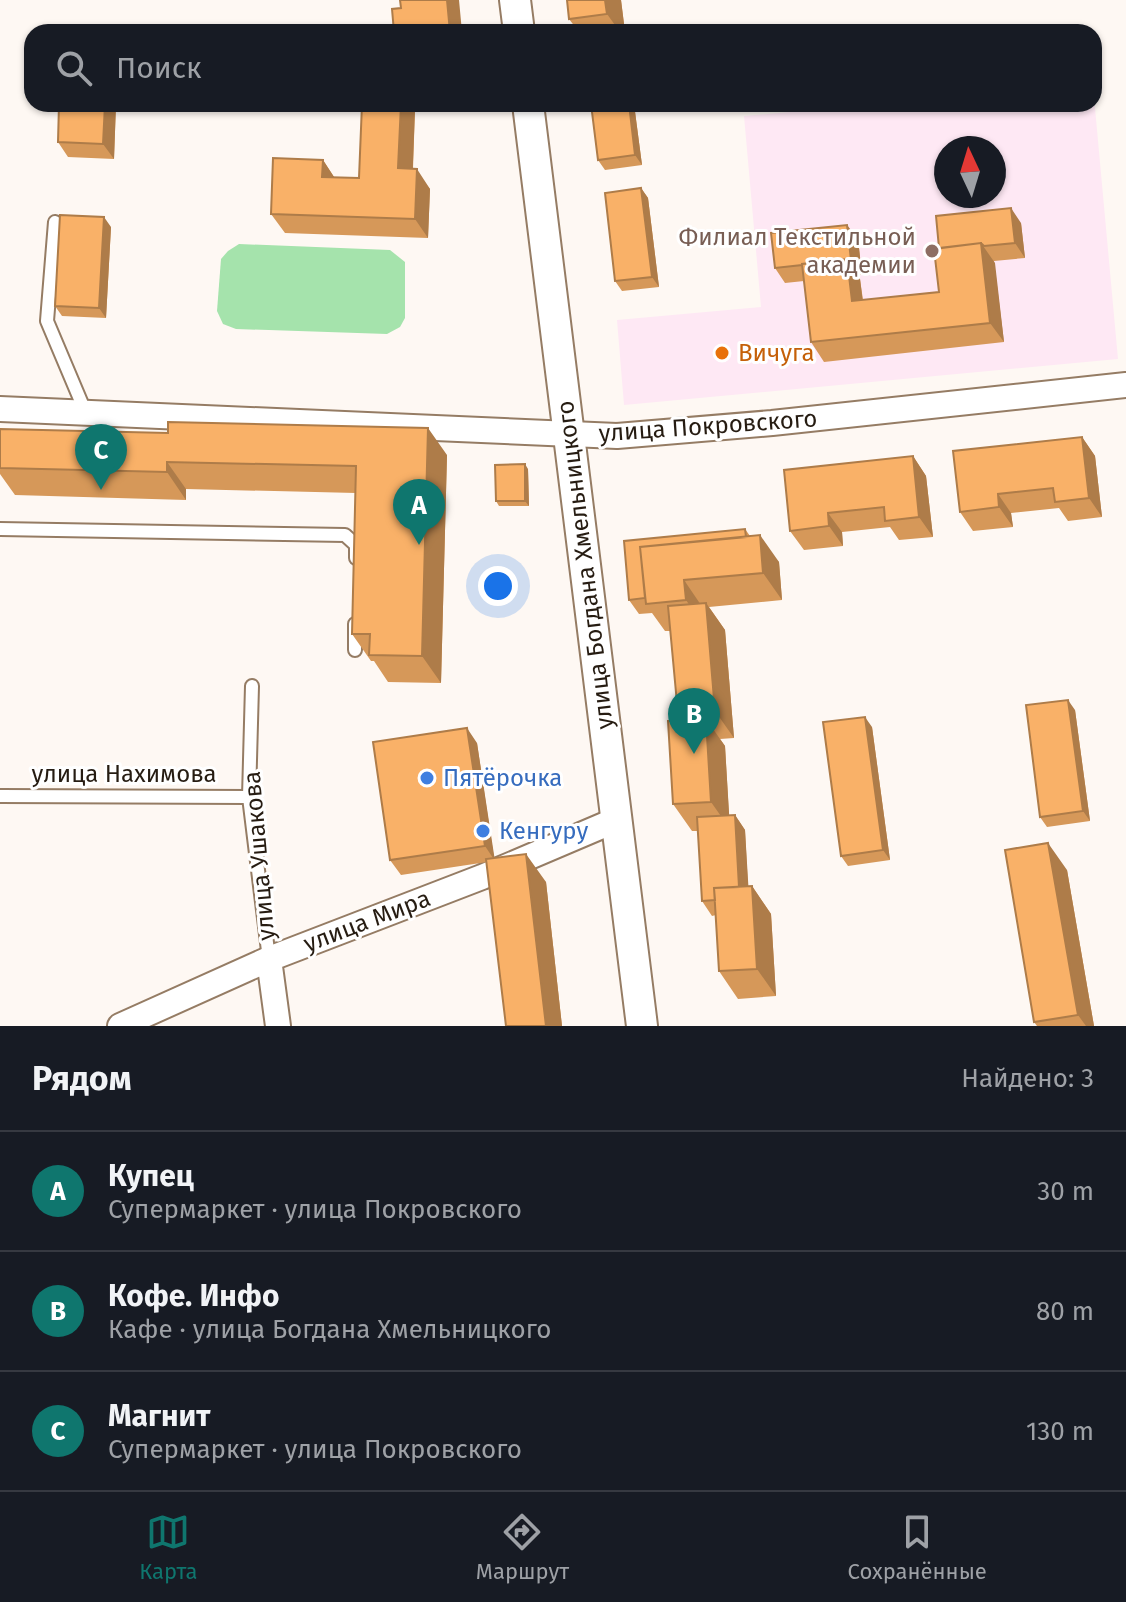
<!DOCTYPE html>
<html lang="ru">
<meta charset="utf-8">
<style>
body{margin:0;font-family:"Fira Sans",sans-serif;background:#20242c;color:#f1f3f6}
.compass{position:absolute;left:934px;top:136px;width:72px;height:72px;border-radius:50%;background:#171b24;box-shadow:0 2px 6px #0004;rotate:356deg}
.you{position:absolute;left:498px;top:586px;width:28px;height:28px;margin:-20px;border:6px solid #fff;border-radius:50%;background:#1a73e8;box-shadow:0 0 0 12px #1a73e833}
.badge{display:grid;place-items:center;width:52px;height:52px;border-radius:50%;background:#0f766e;color:#fff;font-size:26px;font-weight:700}
.pin{position:absolute;translate:-50% -66px;filter:drop-shadow(0 2px 4px #0008)}
.pin::after{content:'';position:absolute;top:42px;width:28px;height:24px;background:inherit;clip-path:polygon(0 0,100% 0,50% 100%)}
.list{margin:0;padding:0;list-style:none}
h2{display:flex;justify-content:space-between;align-items:center;height:104px;margin:0;padding:0 32px;font-size:34px}
h2 small{font-size:26px;font-weight:400;color:#9ea1a6}
.list li{display:grid;grid-template-columns:52px 1fr auto;gap:24px;align-items:center;box-sizing:border-box;height:120px;padding:0 32px;border-top:2px solid #363941}
.list b{display:block;font-size:30px;white-space:nowrap}
.list p{margin:0;font-size:26px;white-space:nowrap;color:#9ea1a6}
.list em{font-size:26px;font-style:normal;color:#9ea1a6}
.icon{flex:none;width:44px;height:44px;fill:none;stroke:currentColor;stroke-width:2;stroke-linecap:round;stroke-linejoin:round}
.map{position:relative;flex:none;width:1126px;height:1026px;overflow:hidden}
.search{position:absolute;background:#171b24;box-shadow:0 2px 6px #0004;left:24px;right:24px;top:24px;height:88px;display:flex;align-items:center;gap:20px;box-sizing:border-box;padding:0 28px;border-radius:24px;color:#9ea1a6;font-size:30px}
.sheet{height:464px;background:#171b24}
nav{display:flex;justify-content:space-around;align-items:center;box-sizing:border-box;height:112px;border-top:2px solid #363941;background:#171b24;font-size:22px;color:#9ea1a6}
nav a{display:grid;justify-items:center;gap:4px}
nav .on{color:#0f766e}
.map>svg:first-child{display:block}
</style>
<div class="map">
<svg width="1126" height="1026" viewBox="0 0 1126 1026">
<rect width="100%" height="100%" fill="#fef8f3"/>
<path fill="#fee8f4" fill-rule="evenodd" d="M1094,97L1118,359L624,405L617,320L761,307L744,116L878,104H1094ZM946,148H994V196H946Z"/>
<path fill="#a5e3ac" d="M239,244L390,250L405,262V318L400,327L387,334L236,329L223,324L217,311L221,259L228,251Z"/>
<g fill="none" stroke-linecap="round" stroke-linejoin="round">
<g stroke="#957c64" stroke-width="16">
<path id="service" d="M55,222L47,321L85,411
M0,529L345,535L356,545V558
M355,650V624
M252,686L249,797L269,959
M0,796L249,797"/>
</g>
<g stroke="#957c64" stroke-width="28">
<path id="minor" d="M0,409L617,436L772,423L1126,385
M269,959L278,1026
M120,1026L269,959L482,877L616,820"/>
</g>
<g stroke="#957c64" stroke-width="34">
<path id="tertiary" d="M515,0L519,32
M528,104L642,1026"/>
</g>
<use href="#service" stroke="#fff" stroke-width="12"/>
<use href="#minor" stroke="#fff" stroke-width="24"/>
<use href="#tertiary" stroke="#fff" stroke-width="30"/>
</g>
<path fill="#d69859" d="M621,0L625,32H579L569,19Z
M116,104L114,159L68,157L58,142Z
M591,104H634L642,165L605,170L598,160Z
M415,109L413,169L430,189L428,238L285,233L271,214L323,160L334,177L359,178Z
M641,188L648,198L659,287L622,291L615,281Z
M1021,223L1025,258L994,261L1004,342L824,362L811,342L804,281L785,283L775,268L858,239L862,275H858L860,279L863,300L939,292V248Z
M111,227L106,318L62,316L55,306Z
M0,429L447,455L441,683L388,682L374,661H371L352,634L356,493L186,489V500L15,495L0,474Z
M1082,437L1095,456L1102,517L1068,521L1059,508L1011,513L1013,527L973,531L960,512Z
M913,456L926,476L933,537L899,540L890,527L842,532L843,546L804,550L790,531Z
M528,469L529,506H499L496,501Z
M745,529L750,536L779,562L782,600L709,607L725,630L734,738L720,739L725,746L729,815H735L745,830L748,887L752,886L771,914L776,996L738,999L719,971L716,915L712,916L702,901L698,831H692L673,804L682,720L678,714L670,631H665L652,613L639,614L629,600Z
M1075,710L1090,821L1047,827L1040,817Z
M872,727L890,860L848,866L841,856Z
M477,743L494,858L546,882L562,1026H506L487,862L401,875L390,860Z
M1067,870L1094,1026H1037L1034,1022Z"/>
<path fill="#ae7c49" d="M447,0H459L462,32H450Z
M605,0H621L625,32H620L607,14Z
M105,104H116L114,159L103,144Z
M401,104H412L415,109L412,188L398,168Z
M629,104H634L642,165L635,155Z
M323,160L336,180L322,177Z
M417,169L430,189L428,238L415,219Z
M641,188L648,198L659,287L652,277Z
M1011,208L1021,223L1025,258L1015,243Z
M104,217L111,227L106,318L99,308Z
M847,225L858,239L862,275L851,260Z
M981,243L995,263L1004,342L990,323Z
M847,259L860,279L865,320L852,301Z
M428,428L447,455L441,683L422,656Z
M1082,437L1095,456L1102,517L1089,498Z
M913,456L926,476L933,537L919,517Z
M167,462L186,489V500L167,472Z
M525,464L528,469L529,506L525,501Z
M998,494L1011,513L1013,527L999,507Z
M828,513L842,532L843,546L829,526Z
M760,535L779,562L782,600L763,573Z
M684,580L703,608L705,628L686,600Z
M706,603L725,630L734,738L715,711Z
M1068,700L1075,710L1090,821L1083,811Z
M865,717L872,727L890,860L883,850Z
M706,719L725,746L730,829L711,802Z
M467,728L477,743L495,861L485,846Z
M735,815L745,830L750,913L740,899Z
M1048,843L1067,870L1094,1026H1086L1078,1015Z
M526,854L546,882L562,1026H546Z
M752,886L771,914L776,996L757,969Z"/>
<path fill="#f9b168" stroke="#ae7c49" stroke-width="2" d="M400,0H447L450,32H394L392,9L401,8Z
M567,0H605L607,14L569,19Z
M59,104H105L103,144L58,142Z
M362,104H401L398,168L417,169L415,219L271,214L273,158L323,160L322,177L359,178Z
M591,104H629L635,155L598,160Z
M641,188L652,277L615,281L605,193Z
M1011,208L1015,243L984,246L981,243L939,248L936,216Z
M60,215L104,217L99,308L55,306Z
M847,225L851,260L802,264V265L775,268L771,233Z
M981,243L990,323L811,342L802,264L847,259L852,301L939,292L934,249Z
M168,422L428,428L422,656L369,655L370,634H352L356,466L167,462V472L0,468V429L168,433Z
M1082,437L1089,498L1055,502L1053,488L998,494L999,507L960,512L953,451Z
M913,456L919,517L885,521L884,507L828,513L829,526L790,531L784,470Z
M525,464V501H496L495,465Z
M745,529L746,537L640,547L645,598L629,600L624,541Z
M760,535L763,573L684,580L686,600L646,604L640,547Z
M706,603L715,711L678,714L668,606Z
M1068,700L1083,811L1040,817L1026,705Z
M865,717L883,850L841,856L823,722Z
M706,719L711,802L673,804L668,721Z
M467,728L485,846L390,860L373,742Z
M735,815L739,887L714,888L715,900L702,901L697,817Z
M1048,843L1078,1015L1034,1022L1005,850Z
M526,854L546,1026H506L486,859Z
M752,886L757,969L719,971L714,888Z"/>
<circle fill="#8d6e63" stroke="#fff" stroke-width="3" cx="932" cy="251" r="8"/>
<circle fill="#e8710a" stroke="#fff" stroke-width="3" cx="722" cy="353" r="8"/>
<g fill="#3f7fe0" stroke="#fff" stroke-width="3">
<circle cx="427" cy="778" r="8"/>
<circle cx="483" cy="831" r="8"/>
</g>
<g text-anchor="middle" stroke-width="6" stroke-linejoin="round" paint-order="stroke">
<g font-size="24" fill="#785e54" stroke="#fff" text-anchor="end">
<text x="916" y="245">Филиал Текстильной<tspan x="916" dy="28">академии</tspan></text>
</g>
<g font-size="24" fill="#c56008" stroke="#fff" text-anchor="start">
<text x="738" y="361">Вичуга</text>
</g>
<g font-size="24" fill="#261c12" stroke="#fff">
<text transform="translate(708 426) rotate(-4)" y="8">улица Покровского</text>
<text transform="translate(585 565) rotate(-97)" y="8">улица Богдана Хмельницкого</text>
<text x="124" y="782">улица Нахимова</text>
<text transform="translate(259 856) rotate(-95)" y="8">улица Ушакова</text>
<text transform="translate(367 921) rotate(-21)" y="8">улица Мира</text>
</g>
<g font-size="24" fill="#366cbe" stroke="#fff" text-anchor="start">
<text x="443" y="786">Пятёрочка</text>
<text x="499" y="839">Кенгуру</text>
</g>
</g>
</svg>
<svg class="compass" viewBox="-18 -18 36 36"><path d="M0-13l5 13h-10z" fill="#e53935"/><path d="M0 13l5-13h-10z" fill="#9ea1a6"/></svg>
<div class="you"></div>
<div class="pin badge" style="left:419px;top:545px">A</div>
<div class="pin badge" style="left:694px;top:754px">B</div>
<div class="pin badge" style="left:101px;top:490px">C</div>
<div class="search"><svg class="icon" aria-label="search" viewBox="0 0 24 24"><circle cx="10" cy="10" r="6"/><path d="M15 15l6 6"/></svg>Поиск</div>
</div>
<section class="sheet">
<h2>Рядом<small>Найдено: 3</small></h2>
<ul class="list">
<li><span class="badge">A</span><div><b>Купец</b><p>Супермаркет · улица Покровского</p></div><em>30 m</em></li>
<li><span class="badge">B</span><div><b>Кофе. Инфо</b><p>Кафе · улица Богдана Хмельницкого</p></div><em>80 m</em></li>
<li><span class="badge">C</span><div><b>Магнит</b><p>Супермаркет · улица Покровского</p></div><em>130 m</em></li>
</ul>
</section>
<nav>
<a class="on"><svg class="icon" aria-label="map" viewBox="0 0 24 24"><path d="M3 6l6-2 6 2 6-2v14l-6 2-6-2-6 2zM9 4v14M15 6v14"/></svg>Карта</a>
<a><svg class="icon" aria-label="directions" viewBox="0 0 24 24"><path d="M12 3l9 9-9 9-9-9zM9 14v-3h6M13 9l2 2-2 2"/></svg>Маршрут</a>
<a><svg class="icon" aria-label="saved" viewBox="0 0 24 24"><path d="M7 4h10v16l-5-4-5 4z"/></svg>Сохранённые</a>
</nav>
